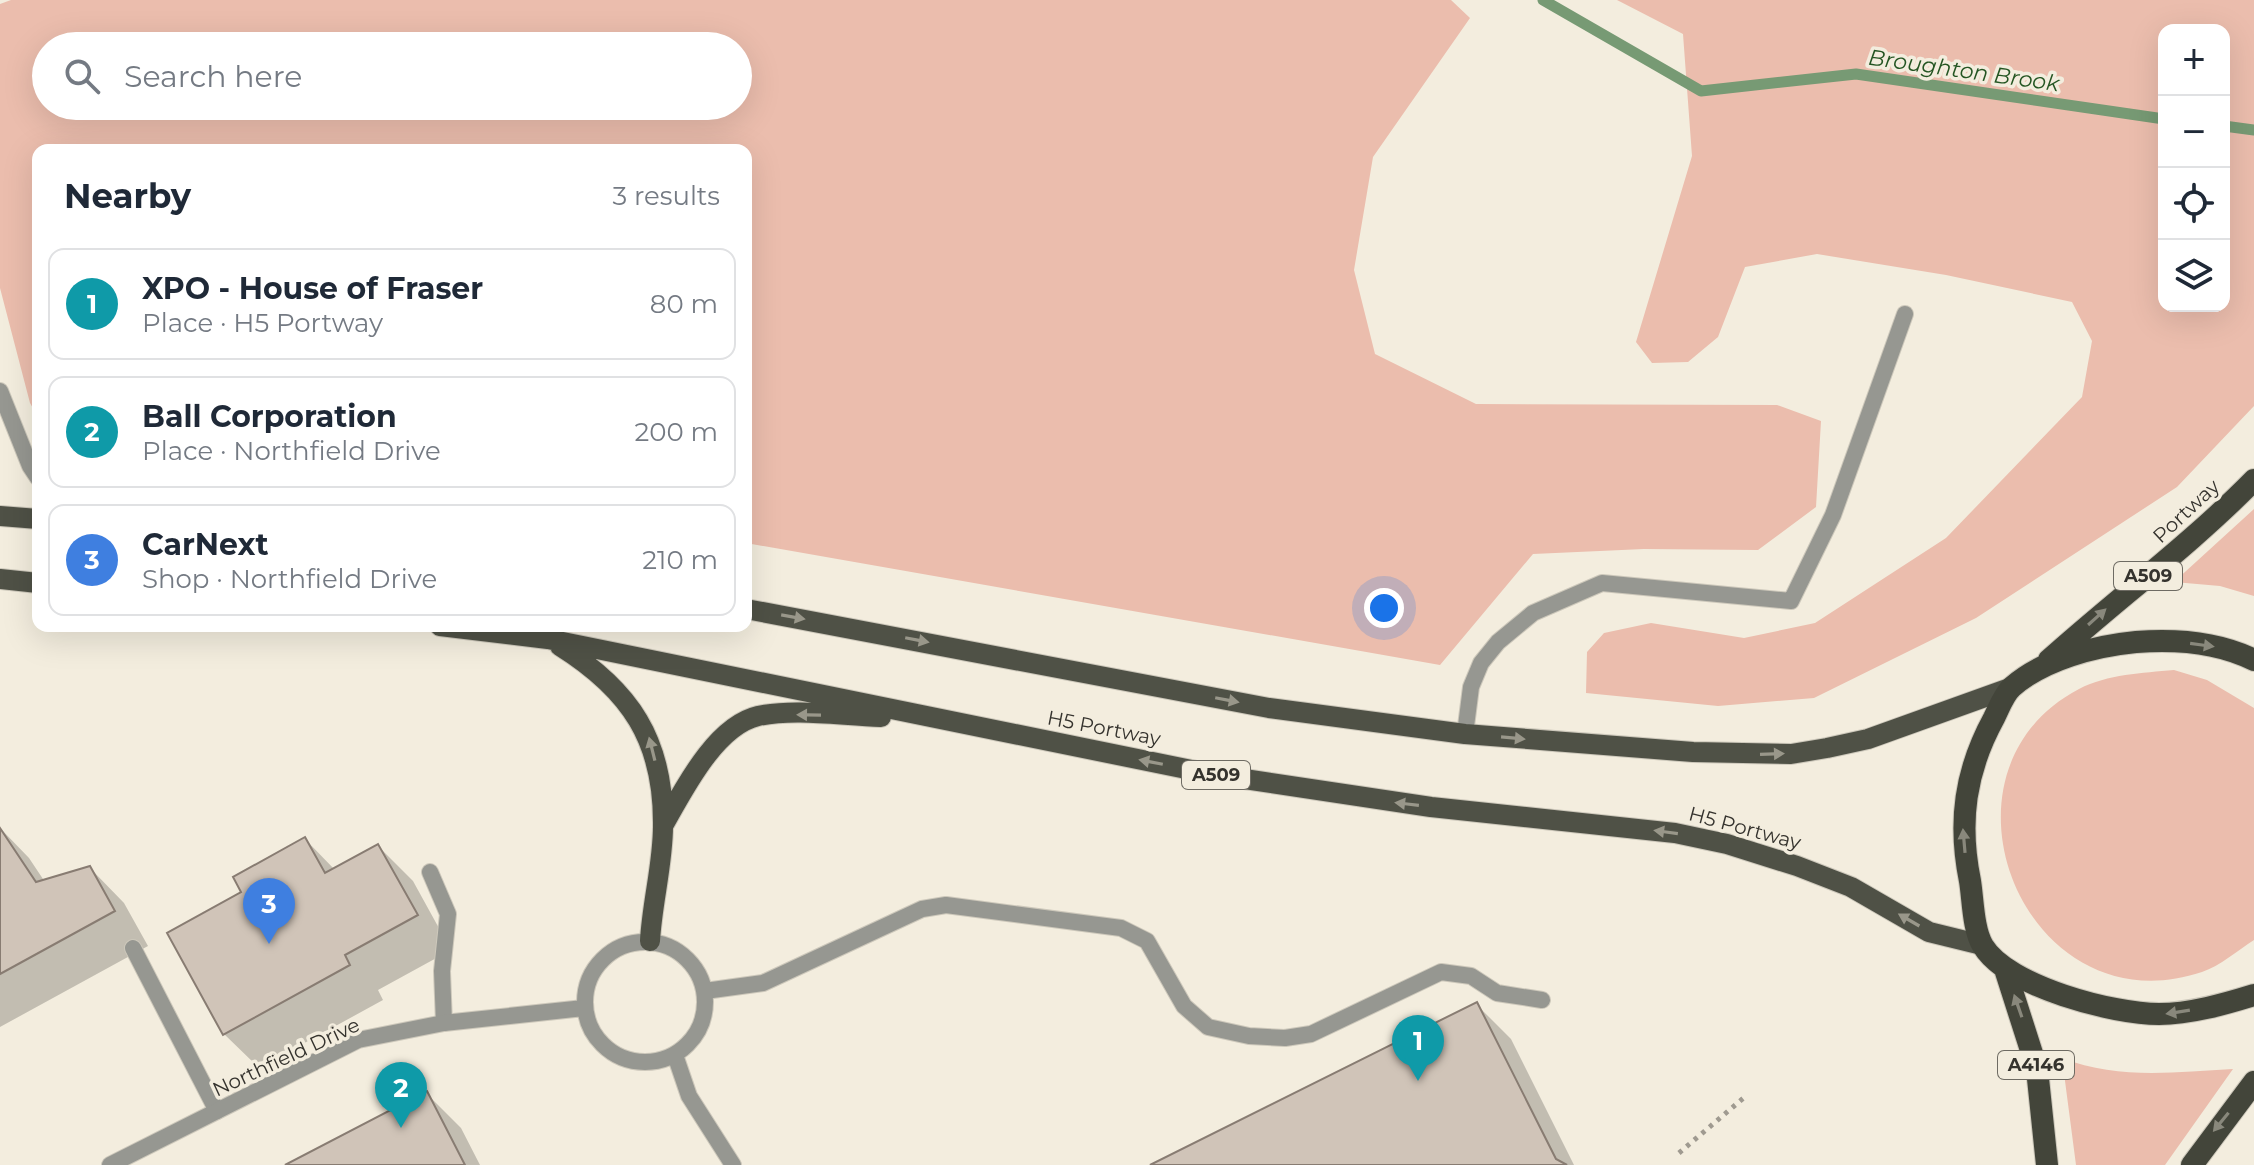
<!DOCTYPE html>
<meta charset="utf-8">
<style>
body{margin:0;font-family:Montserrat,sans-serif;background:#f2f2f3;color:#1f2937}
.controls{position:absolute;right:24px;top:24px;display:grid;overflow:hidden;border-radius:16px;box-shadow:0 8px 32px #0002}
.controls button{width:72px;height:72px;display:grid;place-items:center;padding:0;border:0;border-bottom:2px solid #e0e1e3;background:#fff;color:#1f2937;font:40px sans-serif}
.you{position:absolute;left:1384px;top:608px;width:28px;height:28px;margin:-20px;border:6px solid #fff;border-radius:50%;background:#1a73e8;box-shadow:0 0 0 12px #1a73e833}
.badge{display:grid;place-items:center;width:52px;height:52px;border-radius:50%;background:#1a73e8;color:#fff;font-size:26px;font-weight:700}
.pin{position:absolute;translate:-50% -66px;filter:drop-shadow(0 2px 4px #0008)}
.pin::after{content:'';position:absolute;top:42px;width:28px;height:24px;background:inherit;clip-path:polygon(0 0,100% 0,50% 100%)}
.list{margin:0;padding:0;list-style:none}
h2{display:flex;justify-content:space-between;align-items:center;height:104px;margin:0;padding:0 32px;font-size:34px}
h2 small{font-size:26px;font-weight:400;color:#747a83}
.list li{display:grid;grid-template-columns:52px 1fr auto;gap:24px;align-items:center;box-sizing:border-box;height:112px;margin:0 16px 16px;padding:0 16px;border:2px solid #e0e1e3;border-radius:16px}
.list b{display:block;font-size:30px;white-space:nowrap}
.list p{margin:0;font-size:26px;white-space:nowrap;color:#747a83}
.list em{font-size:26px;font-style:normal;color:#747a83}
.icon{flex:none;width:44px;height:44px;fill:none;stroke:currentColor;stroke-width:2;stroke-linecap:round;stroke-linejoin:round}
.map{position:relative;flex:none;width:2254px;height:1165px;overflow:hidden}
.search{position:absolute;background:#fff;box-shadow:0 8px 32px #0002;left:32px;top:32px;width:720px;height:88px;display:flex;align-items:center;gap:20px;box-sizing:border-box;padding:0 28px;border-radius:44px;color:#747a83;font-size:30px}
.panel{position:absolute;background:#fff;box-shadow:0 8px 32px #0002;left:32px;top:144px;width:720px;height:488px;border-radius:16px}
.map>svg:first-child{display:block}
</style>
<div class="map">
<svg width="2254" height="1165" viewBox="0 0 2254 1165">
<rect width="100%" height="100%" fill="#f3edde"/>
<path fill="#ebbdad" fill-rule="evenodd" d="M11,0H1451L1470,18L1373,157L1354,270L1375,354L1476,404L1777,405L1821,421L1816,507L1758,550L1644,549L1533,554L1440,665L746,543V150H38V417L30,403L0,288V4ZM46,46H738V106H46Z
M1617,0H2254V406L2177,487L1976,618L1814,698L1718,706L1586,693L1587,652L1604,633L1651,623L1744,638L1815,623L1946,538L2082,397L2092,341L2072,302L1946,275L1817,254L1745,267L1718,337L1688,362L1652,363L1636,342L1692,156L1683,34ZM2164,30H2224V306H2164Z
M2254,509V596L2220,586L2174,582Z
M2174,670L2207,680L2254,708V940C2238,950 2220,966 2202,972C2025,1031 1920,772 2079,689C2108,674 2142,673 2174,670Z
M2062,1058C2118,1080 2174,1072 2233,1069L2165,1165H2076Z"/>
<path fill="#0003" d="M0,828L29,858L45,882L90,868L124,903L148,946L0,1027Z
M305,839L335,870L378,846L413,881L451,950L378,990L383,1000L259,1068L224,1034L244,893Z
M1476,1004L1511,1039L1574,1165H1154Z
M427,1094L461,1128L480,1165H290Z"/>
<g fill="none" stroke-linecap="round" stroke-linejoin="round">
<path stroke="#779a74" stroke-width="11" d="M1543,0L1701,91L1856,74L2164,119
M2224,126L2254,130"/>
</g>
<path fill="#d0c4b8" stroke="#887c72" stroke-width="2" d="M0,828L36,882L90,866L115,911L0,974Z
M305,837L325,873L378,844L418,915L345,955L350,965L223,1035L167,933L241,892L233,877Z
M1477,1002L1556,1159L1567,1165H1150Z
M427,1091L465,1165H285Z"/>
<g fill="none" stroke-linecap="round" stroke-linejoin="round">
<g stroke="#cdc8bb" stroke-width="18">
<path id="service" d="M0,391L30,466L38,478
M1465,734L1471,687L1481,663L1498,642L1533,613L1602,583L1791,601L1833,515L1905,314
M430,872L448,914L442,971L444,1023
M133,948L217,1111
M705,991L763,983L922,909L946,905L1121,928L1147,941L1184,1006L1208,1027L1249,1036L1285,1038L1311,1034L1441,972L1471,976L1497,993L1542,1000"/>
</g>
<g stroke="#cdc8bb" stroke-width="18">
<path id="minor" d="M585 1002a60 60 0 1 1 120 0a60 60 0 1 1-120 0Z
M675,1055L689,1096L733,1165
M110,1165L358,1040L444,1023L584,1008"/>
</g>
<g stroke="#cdc8bb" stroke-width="22">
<path id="primary" d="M0,516L38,519
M0,579L38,583
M746,609L1269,708L1465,734L1693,752L1791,754L1827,748L1868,739L2010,688
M440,626L548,639L1211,774L1431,807L1675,833L1727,844L1797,866L1851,887L1929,932L1982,945
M560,646C630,690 664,740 663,826C663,864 652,903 650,941
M663,826C683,791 715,726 758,716C796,708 842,716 881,717"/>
</g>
<g stroke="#cdc8bb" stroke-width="24">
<path id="trunk" d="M2049,660C2117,599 2190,545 2254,480
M2254,660C2218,642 2175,639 2136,642C2095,646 2044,659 2012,687C2004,694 1999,708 1994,718C1965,771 1958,822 1970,881C1973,899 1973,930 1983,946C2008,987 2114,1014 2159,1014C2190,1014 2225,1004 2254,995
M2005,969L2037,1069L2047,1165
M2192,1165L2254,1082"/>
</g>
<path stroke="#9f9a90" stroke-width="5" stroke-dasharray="4 6" stroke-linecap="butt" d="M1679,1153L1747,1095"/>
<use href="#service" stroke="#969791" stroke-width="16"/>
<use href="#minor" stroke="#969791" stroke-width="16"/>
<use href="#primary" stroke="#4f5146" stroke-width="20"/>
<use href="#trunk" stroke="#43453a" stroke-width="22"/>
</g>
<defs><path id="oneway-solid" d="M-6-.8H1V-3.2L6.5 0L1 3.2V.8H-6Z" transform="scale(2)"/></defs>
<g fill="#99978a">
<use href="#oneway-solid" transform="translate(793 617) rotate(10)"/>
<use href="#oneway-solid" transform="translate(917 640) rotate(11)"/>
<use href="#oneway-solid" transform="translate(1227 700) rotate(11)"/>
<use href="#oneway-solid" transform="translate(809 715) rotate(-179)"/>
<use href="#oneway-solid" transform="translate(1513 738) rotate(5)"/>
<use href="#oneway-solid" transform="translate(652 749) rotate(-104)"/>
<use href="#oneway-solid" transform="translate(1772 754) rotate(-2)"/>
<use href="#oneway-solid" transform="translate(1151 762) rotate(-169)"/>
<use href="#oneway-solid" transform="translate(1407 804) rotate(-173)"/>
<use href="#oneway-solid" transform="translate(1666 832) rotate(-172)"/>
<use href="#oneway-solid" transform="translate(1909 920) rotate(-150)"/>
</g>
<g fill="#89887c">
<use href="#oneway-solid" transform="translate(2097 617) rotate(-42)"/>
<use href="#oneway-solid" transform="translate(2202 645) rotate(8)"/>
<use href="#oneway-solid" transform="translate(1964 841) rotate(-95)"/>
<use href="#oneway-solid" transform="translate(2018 1006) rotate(-109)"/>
<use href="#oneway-solid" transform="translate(2178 1012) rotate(171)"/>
<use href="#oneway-solid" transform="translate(2221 1122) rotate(129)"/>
</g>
<g text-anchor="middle" stroke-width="7" stroke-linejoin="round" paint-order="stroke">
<g fill="#f3edde" stroke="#6e6b63" stroke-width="2">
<rect x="2114" y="562" width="68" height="28" rx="6"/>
<rect x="1182" y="761" width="68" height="28" rx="6"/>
<rect x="1998" y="1051" width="76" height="28" rx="6"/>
</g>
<g font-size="18" font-weight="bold" fill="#35332e">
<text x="2148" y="582">A509</text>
<text x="1216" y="781">A509</text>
<text x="2036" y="1071">A4146</text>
</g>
<g font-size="20" fill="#35332e" stroke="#f3edde">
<text transform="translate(2186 511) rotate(-43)" y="7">Portway</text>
<text transform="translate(1104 728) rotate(11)" y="7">H5 Portway</text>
<text transform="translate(1745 828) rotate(15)" y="7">H5 Portway</text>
<text transform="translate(286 1057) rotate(-25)" y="7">Northfield Drive</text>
</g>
<g font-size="22" font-style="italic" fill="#245522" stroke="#f3edde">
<text transform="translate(1964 70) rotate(8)" y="8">Broughton Brook</text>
</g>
</g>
</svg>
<div class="controls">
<button>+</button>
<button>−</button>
<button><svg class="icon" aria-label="locate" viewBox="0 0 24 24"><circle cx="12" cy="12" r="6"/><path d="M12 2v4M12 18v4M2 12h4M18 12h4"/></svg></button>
<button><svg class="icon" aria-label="layers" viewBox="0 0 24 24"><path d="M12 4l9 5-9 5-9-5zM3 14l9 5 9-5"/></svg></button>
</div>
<div class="you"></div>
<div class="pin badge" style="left:1418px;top:1081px;background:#0f9aa8">1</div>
<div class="pin badge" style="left:401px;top:1128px;background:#0f9aa8">2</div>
<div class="pin badge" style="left:269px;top:944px;background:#3f7fe0">3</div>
<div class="search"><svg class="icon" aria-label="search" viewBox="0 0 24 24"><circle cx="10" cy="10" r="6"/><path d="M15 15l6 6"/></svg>Search here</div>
<section class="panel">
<h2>Nearby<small>3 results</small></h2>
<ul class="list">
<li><span class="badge" style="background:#0f9aa8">1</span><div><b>XPO - House of Fraser</b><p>Place · H5 Portway</p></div><em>80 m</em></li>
<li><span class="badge" style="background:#0f9aa8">2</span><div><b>Ball Corporation</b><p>Place · Northfield Drive</p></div><em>200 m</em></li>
<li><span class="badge" style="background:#3f7fe0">3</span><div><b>CarNext</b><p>Shop · Northfield Drive</p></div><em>210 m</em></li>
</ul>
</section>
</div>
